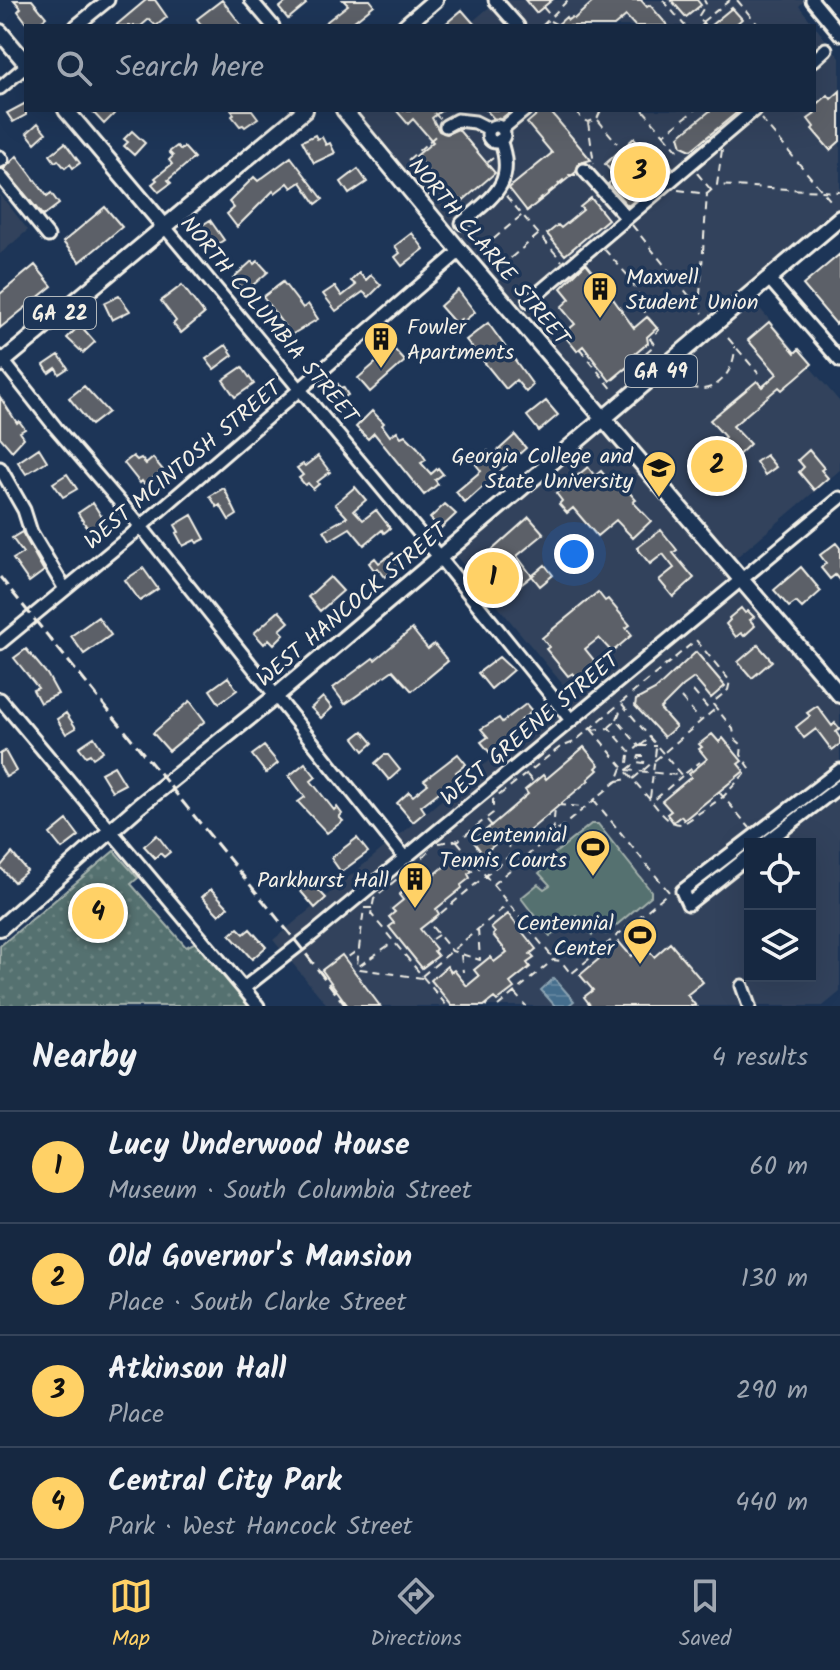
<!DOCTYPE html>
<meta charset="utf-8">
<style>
body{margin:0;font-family:Kalam,sans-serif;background:#23344c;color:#f1f3f6}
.controls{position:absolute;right:24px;bottom:24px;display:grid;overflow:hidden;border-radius:0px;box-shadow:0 8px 32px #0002}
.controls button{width:72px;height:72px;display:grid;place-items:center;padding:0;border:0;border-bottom:2px solid #35445a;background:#162841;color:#f1f3f6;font:40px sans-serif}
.you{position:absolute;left:574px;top:554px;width:28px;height:28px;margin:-20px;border:6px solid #fff;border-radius:50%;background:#1a73e8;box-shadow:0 0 0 12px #1a73e833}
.badge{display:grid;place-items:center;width:52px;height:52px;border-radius:50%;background:#ffd166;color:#111;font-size:26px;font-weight:700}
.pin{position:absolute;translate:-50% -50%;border:4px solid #fff;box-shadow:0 2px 8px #0006}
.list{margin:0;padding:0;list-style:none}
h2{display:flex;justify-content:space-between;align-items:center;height:104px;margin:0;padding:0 32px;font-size:34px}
h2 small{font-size:26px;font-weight:400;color:#9ea6b1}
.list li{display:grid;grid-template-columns:52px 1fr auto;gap:24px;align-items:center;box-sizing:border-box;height:112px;padding:0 32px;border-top:2px solid #35445a}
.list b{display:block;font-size:30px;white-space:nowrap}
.list p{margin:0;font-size:26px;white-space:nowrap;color:#9ea6b1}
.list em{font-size:26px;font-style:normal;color:#9ea6b1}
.icon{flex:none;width:44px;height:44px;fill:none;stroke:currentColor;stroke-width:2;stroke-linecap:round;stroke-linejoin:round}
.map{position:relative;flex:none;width:840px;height:1006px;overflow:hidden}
.search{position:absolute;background:#162841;box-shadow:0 8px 32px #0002;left:24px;right:24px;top:24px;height:88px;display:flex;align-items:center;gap:20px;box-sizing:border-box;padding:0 28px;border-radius:0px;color:#9ea6b1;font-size:30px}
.sheet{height:552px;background:#162841}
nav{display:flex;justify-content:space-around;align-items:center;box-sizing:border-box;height:112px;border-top:2px solid #35445a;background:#162841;font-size:22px;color:#9ea6b1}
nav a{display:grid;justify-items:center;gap:4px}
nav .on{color:#ffd166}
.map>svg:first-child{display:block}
</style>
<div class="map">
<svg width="840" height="1006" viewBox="0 0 840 1006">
<defs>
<pattern id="park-dots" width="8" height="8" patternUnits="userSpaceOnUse" patternTransform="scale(2)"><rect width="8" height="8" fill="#55716f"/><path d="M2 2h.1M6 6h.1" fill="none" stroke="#6e8684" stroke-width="1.8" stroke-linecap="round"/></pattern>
<pattern id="water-rules" width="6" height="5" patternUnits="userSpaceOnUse" patternTransform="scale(2)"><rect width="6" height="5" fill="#456e8d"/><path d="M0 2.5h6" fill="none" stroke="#60839d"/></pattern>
</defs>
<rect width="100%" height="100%" fill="#1d3557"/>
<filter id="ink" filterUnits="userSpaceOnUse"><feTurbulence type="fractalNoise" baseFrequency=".0125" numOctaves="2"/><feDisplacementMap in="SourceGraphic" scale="16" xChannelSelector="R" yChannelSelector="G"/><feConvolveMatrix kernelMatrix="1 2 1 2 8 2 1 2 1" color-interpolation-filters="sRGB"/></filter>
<g filter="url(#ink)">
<path fill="#30425c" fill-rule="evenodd" d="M491,0H805L799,6L840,58V214L750,297L840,402V470L725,567L840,705V992L823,1006H328L273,940L570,693L451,550L601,421L347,124L365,110H814V26H467L493,4ZM750,844H810V976H750Z
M0,194L28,230L0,254Z"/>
<path fill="#55716f" stroke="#a4b1ac" stroke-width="2" d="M591,824H598L651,891V896L606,934L602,928L592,935L576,916L550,936L521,898L538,884L544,889L550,885L539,873L550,864L549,858Z"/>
<path fill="url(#park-dots)" stroke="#a4b1ac" stroke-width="2" d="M114,851L138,878L131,884L186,947L196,942L250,1006H0V946Z"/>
<path fill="url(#water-rules)" stroke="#8ba2b1" stroke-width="2" d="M554,978L574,1001L568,1006H555L541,990Z"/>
<path fill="#5b6167" stroke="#f4f1e8" stroke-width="2" d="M14,0H32L46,17L35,26H29L18,11L21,8Z
M146,0H155L167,17L156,26L149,19L141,26H115Z
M222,0L242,26H202L197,19Z
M289,0H303L306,4L288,19L279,8Z
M343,0H370L374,5L348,26H321L348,5Z
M525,0H552L536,13Z
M595,0H641L647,7L650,5L668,26H635L626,16L614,26H556L566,17L568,20L572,17L574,19Z
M671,0H697L701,5L686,17Z
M732,8L742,19L734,26H710Z
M462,10L476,26H443Z
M840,91V141L830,150L812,129L814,127L808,119L815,114L812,110L814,107L828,95L831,99Z
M26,103V115L13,122L7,113Z
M91,110H111L114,114L104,124Z
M231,110H252L258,118L245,127L243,125L240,126L232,116L234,114Z
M396,110H442L432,118L439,131L447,134L458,129L495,173L458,205L441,188L416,156L433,142L413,119L408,124Z
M486,110H512L497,122Z
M542,110H549L591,160L579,163L576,172L527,211L509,188L552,153L527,123Z
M711,110H740L691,150L682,146L679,136Z
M38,123L46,133L35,143L27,133Z
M132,131L145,143L134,155L124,146L128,142L124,139Z
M315,135L317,139L322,137L326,145L330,143L335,153L314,163L302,141Z
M634,138L644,149L652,143L673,168L628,206L608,184L616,177L605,164Z
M65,143L80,163L73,168L70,164L65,168L58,160L55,162L50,155Z
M177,146L181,150L184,147L194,158L168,180L171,183L159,192L152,184L157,180L155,178L172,164L169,160L173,156L169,152Z
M17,156L47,196L51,193L59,204L43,216L4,169Z
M291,157L323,199L316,204L301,182L292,188L288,183L275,193L273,191L237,227L227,214L234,208L229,202L254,177L258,181Z
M358,169L367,182L349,194L341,182Z
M591,198L608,219L565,255L547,234L558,225L561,228L583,210L580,207Z
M105,207L122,227L80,262L63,242Z
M210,220L224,240L208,250L195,230Z
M412,233L424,249L402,266L395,257L400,253L395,246Z
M840,254V320L836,324L803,285Z
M252,261L254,264L258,261L268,272L245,292L233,278Z
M586,263L595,274L592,277L604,291L606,289L634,328L647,317L657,328L647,337L648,343L635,354L638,358L610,381L583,346L577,351L563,334L575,324L561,307L570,299L561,288Z
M35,265L52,286L0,328V294Z
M359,273L366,280L371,275L381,285L369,297L363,292L336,311L323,294L335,286L342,296L356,285L351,281Z
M283,282L303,308L308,304L318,319L291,335L263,297Z
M182,285L204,314L181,333L173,324L176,321L161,301Z
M458,290L475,312L463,322L461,319L455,323L440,306Z
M119,296L130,311L112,320L104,303Z
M769,322L795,353L799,349L812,364L782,390L779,387L733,426L750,444L732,461L740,472L718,490L700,473L703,471L695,461L725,437L710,420L757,381L762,387L777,374L748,340Z
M488,323L533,385L526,392L516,380L506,389L466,340Z
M80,325L95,342L83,353L67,338Z
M226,345L233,355L214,369L206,359Z
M393,348L405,361L370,392L358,378Z
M59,355L68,368L59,374L56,368L49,373L44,365Z
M242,367L254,384L235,397L223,380Z
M338,384L340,388L343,387L348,395L334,403L327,391Z
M84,386L108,412L91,425L69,398Z
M0,397L17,423L19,421L25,429L20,432L24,438L12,451L0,437Z
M546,401L558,415L539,431L527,416Z
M372,411L384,423L382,425L390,436L397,431L401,437L405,435L418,448L426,460L421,463L431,474L438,468L443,474L435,480L438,484L424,495L374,433L368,439L356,427Z
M515,435L526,448L465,503L456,492L481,471L474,462L488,451L492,456Z
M39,448L47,461L26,474L18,462Z
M809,450L824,468L821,470L828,478L814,490L799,472L804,467L798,460Z
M766,455L776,467L765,475L756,462Z
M133,456L137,460L141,458L146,464L153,458L163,470L145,485L142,481L140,483L124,463Z
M318,456L330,472L317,482L319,484L313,489L308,483L305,485L299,478L303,475L297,468L303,464L305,466Z
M588,467L595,476L601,471L615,488L621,483L636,500L633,502L651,521L633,538L616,520L597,536L573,508L567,513L559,504L562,501L556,493Z
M67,474L77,489L63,497L53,483Z
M355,487L366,500L354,510L363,520L376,510L390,528L384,533L382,530L364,545L350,528L330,540L324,530L347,517L335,504Z
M224,488L237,515L229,520L220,505L217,507L210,496Z
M93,503L105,522L90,532L78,513Z
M445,504L456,514L440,529L430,518Z
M192,515L205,539L197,543L195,540L183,546L176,533L179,532L175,525Z
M529,517L544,534L517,556L532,576L518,587L513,580L496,594L478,571L496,558L491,551Z
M661,530L677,550L673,553L694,578L673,597L659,580L674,568L663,554L650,564L637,548Z
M22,532L44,571L29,582L13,559L23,553L12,538Z
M836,543L840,548V581L835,575L830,579L821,568L826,563L820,555Z
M393,553L401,565L385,577L378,568L374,570L369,563L375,558L379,563Z
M545,565L553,575L540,586L532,576Z
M801,567L821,591L802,608L796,602L789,607L774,590Z
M143,568L158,589L140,601L125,580Z
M330,577L343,591L320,611L308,597Z
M598,592L605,601L608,599L630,625L626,628L632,635L612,652L599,638L585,649L598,665L579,680L573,673L568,676L546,649L549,647L542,638Z
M741,608L745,613L748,611L754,617L750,620L755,626L744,636L741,633L736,637L726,624L730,620L729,618Z
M279,611L289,622L280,630L284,634L274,644L269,639L264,644L254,633Z
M98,617L111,635L84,654L71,636Z
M412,629L428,649L434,644L448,661L412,691L393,670L345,704L333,688L373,658L375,660Z
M758,645L772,661L752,678L738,662Z
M26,649L47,674L58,694L40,703L33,690L38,688L14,658Z
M696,652L725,686L711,698L694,678L683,686L660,709L676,727L664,737L635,706L636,700L655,690Z
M499,657L513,670L491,689L478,673Z
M228,677L237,690L219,703L210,690Z
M323,697L332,708L321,718L311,708Z
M190,701L205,721L169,751L153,733Z
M526,704L532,711L519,722L522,727L490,753L481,742L488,737L481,729L499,718L502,722Z
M817,706L832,726L835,723L840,729L836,732L840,738V744L832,750L816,729L804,738L796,727L810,716L807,713Z
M66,713L76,728L66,734L57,719Z
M363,731L373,743L364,751L354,738Z
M712,734L719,742L723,738L742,761L738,764L744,771L684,820L681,816L673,822L667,814L671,811L662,801L691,777L689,774L707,759L699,749L702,747L699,744Z
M94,737L103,751L93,758L90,754L86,756L79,747Z
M264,746L278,763L266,773L252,755Z
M584,747L599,765L596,768L598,770L588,779L589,780L522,837L520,835L511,842L503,838L483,854L473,841L528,794L525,790L543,775L546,779Z
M5,751L16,771L6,777L0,766V754Z
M458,754L466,764L456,772L460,776L421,806L425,812L413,822L397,803L409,792L413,796L428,784L424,780Z
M384,755H388L400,770L389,780L375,763Z
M305,763L316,777L311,781L334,810L337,807L342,814L339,817L343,821L327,833L298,802L305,797L289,776Z
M114,766L125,784L112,791L101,773Z
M67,820L79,836L62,849L50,834Z
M157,835L170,852L164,857L160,853L155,858L144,846Z
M357,838L368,852L341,872L331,858Z
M12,853L27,871L14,882L0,867Z
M458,855L472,871L468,874L470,878L461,885L462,888L436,909L439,914L420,929L436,949L434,951L438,956L422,968L389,927L394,923L389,917L395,912L392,909L403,900L399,895L416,881L420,887Z
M308,879L326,898L315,908L298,888Z
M211,889L228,907L219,915L202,897Z
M508,914L536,949L530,954L534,958L527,963L530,967L510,983L514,988L497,1001L494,998L484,1006H452L431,980L447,966L451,972L454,970L467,986L479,976L474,970L490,957L494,962L507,952L493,935L495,933L491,928Z
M238,928L244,934L250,929L266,947L252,959L230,935Z
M619,942L631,956L644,945L654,957L670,943L703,982L687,995L696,1006H591L584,997L593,990L580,975Z
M342,955L380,1006H348L322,970Z"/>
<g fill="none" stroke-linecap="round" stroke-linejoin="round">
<g stroke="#f4f1e8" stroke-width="17">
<path id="minor" d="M251,0L273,26
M495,0L518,26
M812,0L840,34
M76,26L108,0
M814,60L826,49
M0,88L26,66
M446,126L457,120L475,122L489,129
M488 134a8 8 0 1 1 16 0a8 8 0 1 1-16 0Z
M502,129L525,110
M0,157L2,160L0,161
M584,170L627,218
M0,176L48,236
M462,223C492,197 517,184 500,140
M164,226L440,558L571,720
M769,279L840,361
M529,301L754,110
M0,357L56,428L142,528L404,857
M0,468L24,510L31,532L65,589
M0,643L130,536L460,251
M0,699L258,1006
M764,844L840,786
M750,855L688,904L682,891L840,770
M742,986L749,1006
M244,988L313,934L840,498"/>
</g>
<g stroke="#f4f1e8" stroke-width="20">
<path id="major" d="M405,26L435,0
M0,32L26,63
M66,110L164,226
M344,110L460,251L840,695
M0,364L305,110
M0,928L139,806L276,696L840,218"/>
</g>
<path stroke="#f4f1e8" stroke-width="2" stroke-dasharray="8 6" stroke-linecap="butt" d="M663,0L685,26
M737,0L759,26
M543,7L549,14
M550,21L558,25
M702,22L730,0
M542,26L568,0
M701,26L704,24L698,17L706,4L704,0
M577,110L581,119L588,122L597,119L601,110
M643,110L664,134L695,110
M434,113L440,119
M761,119L830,200
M598,120L617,143
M588,122L594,164
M664,134L682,155
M722,150L717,185L840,192
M408,160L440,132
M487,163L493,158
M697,173L711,190
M423,190L434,180
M678,190L707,194L716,186
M428,196L439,186
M506,196L562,261
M632,225L703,313
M483,248L569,175H576
M604,249L630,278L646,310L644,313L659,330L650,339L655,345L609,383
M500,267L539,234
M699,309L707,194
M646,310L695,306
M728,338L758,373
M580,349L613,390
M678,379C706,404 735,378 735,346
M693,691L710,711
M681,698L700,720
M622,704L682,776L700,762
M617,719L622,706
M591,729L651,801
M592,730L609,728L631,753L639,746L617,720L608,728
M639,746H656
M640,746L650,738
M629,755L627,770L678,775
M622,768L617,781L632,778
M627,770L637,762L644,763L645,756H639L637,762
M527,775L534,783
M633,779L714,710
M719,792L750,828
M650,798L656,748
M557,805L584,807
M487,820L521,861
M553,833L555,807
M457,841L554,959
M439,843L459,840L493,813V800L559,748L574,742L696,640L730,681L728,690L712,703L733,729L735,739L742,745L741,755L750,768L723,797L683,824C668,825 661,812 652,802L682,776
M428,852L374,899L371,914L447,1006
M493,884L617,781
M372,908H364L357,965L360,969L422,978
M478,929L480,960L452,951L429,923L514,852
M432,939L438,935
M461,955L463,972
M348,957L358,950
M359,966L393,942
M422,976L508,904
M514,993L526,1006
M486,1005L487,1006
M498,1006L553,960L561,961L571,974L669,892L594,800"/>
<use href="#minor" stroke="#1d3557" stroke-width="11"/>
<use href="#major" stroke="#1d3557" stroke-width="14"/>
<path stroke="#f4f1e8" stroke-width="3" stroke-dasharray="12 6" stroke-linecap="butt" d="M0,577L299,945L346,1006"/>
</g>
</g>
<defs>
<g id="building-pin" transform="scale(1.8)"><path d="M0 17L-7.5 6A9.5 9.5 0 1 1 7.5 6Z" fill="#ffd166" stroke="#1d3557"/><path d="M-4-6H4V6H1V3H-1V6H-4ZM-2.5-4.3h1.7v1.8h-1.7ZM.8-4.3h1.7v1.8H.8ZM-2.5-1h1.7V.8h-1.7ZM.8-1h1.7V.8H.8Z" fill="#111"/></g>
<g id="university-pin" transform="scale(1.8)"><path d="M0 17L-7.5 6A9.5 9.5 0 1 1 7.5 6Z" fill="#ffd166" stroke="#1d3557"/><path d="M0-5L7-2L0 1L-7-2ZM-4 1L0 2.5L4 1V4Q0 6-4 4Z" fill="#111"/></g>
<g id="stadium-pin" transform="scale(1.8)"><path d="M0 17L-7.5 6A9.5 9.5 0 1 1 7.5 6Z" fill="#ffd166" stroke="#1d3557"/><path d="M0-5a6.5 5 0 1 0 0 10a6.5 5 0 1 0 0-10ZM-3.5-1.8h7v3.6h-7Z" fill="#111"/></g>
</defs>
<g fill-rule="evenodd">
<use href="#building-pin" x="600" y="289"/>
<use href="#building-pin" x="381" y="339"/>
<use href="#university-pin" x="659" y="468"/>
<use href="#stadium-pin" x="593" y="847"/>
<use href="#building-pin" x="415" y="879"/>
<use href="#stadium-pin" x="640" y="935"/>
</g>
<g text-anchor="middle" stroke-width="7" stroke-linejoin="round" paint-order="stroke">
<g fill="#1d3557" stroke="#b4b9bc" stroke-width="2">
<rect x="24" y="297" width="72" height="32" rx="6"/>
<rect x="625" y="355" width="72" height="32" rx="6"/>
</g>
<g font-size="20" font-weight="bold" fill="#f4f1e8">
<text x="60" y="320">GA 22</text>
<text x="661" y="378">GA 49</text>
</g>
<g font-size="22" fill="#f4f1e8" stroke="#1d3557">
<text transform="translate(490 251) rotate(50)" y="8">NORTH CLARKE STREET</text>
<text transform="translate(270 319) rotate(50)" y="8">NORTH COLUMBIA STREET</text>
<text transform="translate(182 464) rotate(-40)" y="8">WEST MCINTOSH STREET</text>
<text transform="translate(351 604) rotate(-40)" y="8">WEST HANCOCK STREET</text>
<text transform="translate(529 728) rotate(-40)" y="8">WEST GREENE STREET</text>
</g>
<g font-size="22" fill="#f4f1e8" stroke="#1d3557" text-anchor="end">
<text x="626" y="284" text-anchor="start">Maxwell<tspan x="626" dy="25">Student Union</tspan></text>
<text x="407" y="334" text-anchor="start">Fowler<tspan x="407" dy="25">Apartments</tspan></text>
<text x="633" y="463">Georgia College and<tspan x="633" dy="25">State University</tspan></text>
<text x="567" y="842">Centennial<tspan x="567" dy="25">Tennis Courts</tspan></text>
<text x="389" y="887">Parkhurst Hall</text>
<text x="614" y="930">Centennial<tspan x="614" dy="25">Center</tspan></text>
</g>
</g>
</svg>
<div class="controls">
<button><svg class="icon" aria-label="locate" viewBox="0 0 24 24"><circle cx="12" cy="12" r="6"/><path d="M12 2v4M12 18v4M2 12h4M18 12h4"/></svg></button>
<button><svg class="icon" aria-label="layers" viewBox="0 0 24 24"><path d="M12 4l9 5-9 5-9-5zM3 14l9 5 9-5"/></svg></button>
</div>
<div class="you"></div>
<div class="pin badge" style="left:493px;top:578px">1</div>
<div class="pin badge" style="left:717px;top:466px">2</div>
<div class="pin badge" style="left:640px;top:172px">3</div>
<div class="pin badge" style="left:98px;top:913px">4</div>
<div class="search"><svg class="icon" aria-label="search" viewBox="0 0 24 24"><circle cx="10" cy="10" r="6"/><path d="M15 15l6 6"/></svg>Search here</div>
</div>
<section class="sheet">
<h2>Nearby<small>4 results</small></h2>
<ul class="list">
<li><span class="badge">1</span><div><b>Lucy Underwood House</b><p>Museum · South Columbia Street</p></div><em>60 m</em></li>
<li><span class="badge">2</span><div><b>Old Governor's Mansion</b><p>Place · South Clarke Street</p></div><em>130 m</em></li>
<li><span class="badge">3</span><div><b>Atkinson Hall</b><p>Place</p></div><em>290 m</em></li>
<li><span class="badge">4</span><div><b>Central City Park</b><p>Park · West Hancock Street</p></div><em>440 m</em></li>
</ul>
</section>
<nav>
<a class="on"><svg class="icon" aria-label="map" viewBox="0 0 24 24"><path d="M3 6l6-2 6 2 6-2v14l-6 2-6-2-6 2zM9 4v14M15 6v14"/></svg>Map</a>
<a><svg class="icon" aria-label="directions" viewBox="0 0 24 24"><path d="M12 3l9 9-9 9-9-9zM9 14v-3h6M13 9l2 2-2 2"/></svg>Directions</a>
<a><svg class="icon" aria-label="saved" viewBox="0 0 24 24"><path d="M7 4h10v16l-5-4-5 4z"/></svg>Saved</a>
</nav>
